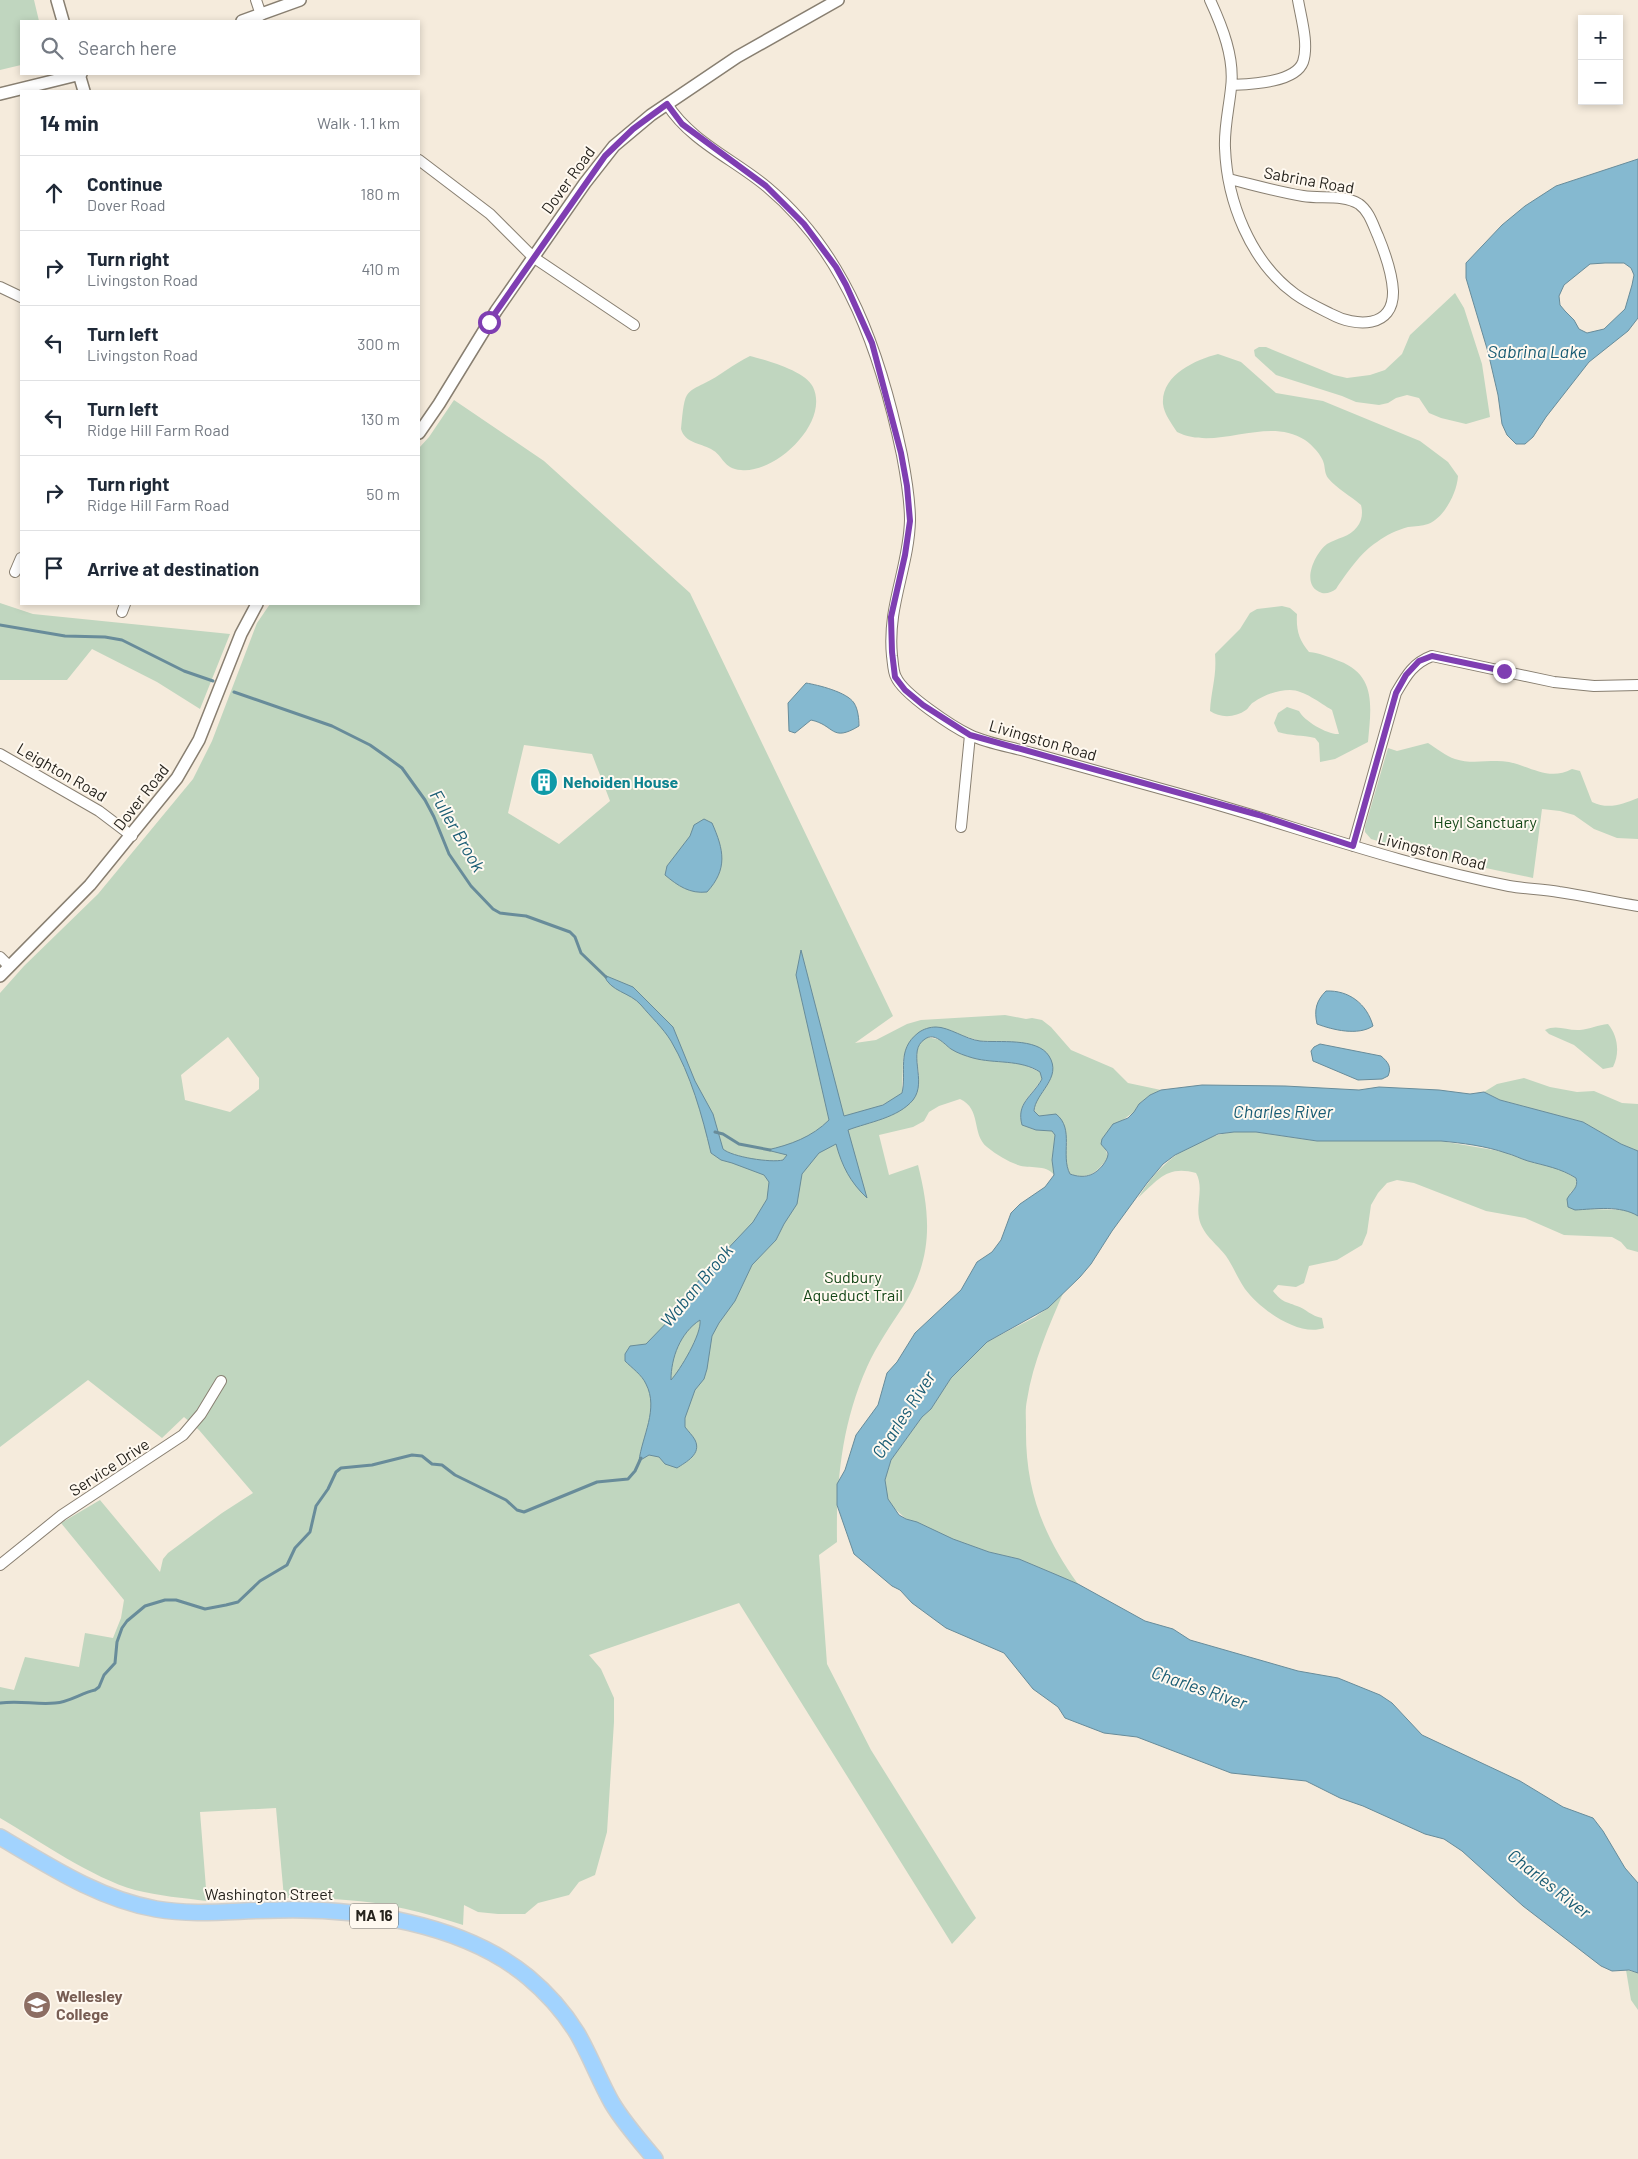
<!DOCTYPE html>
<meta charset="utf-8">
<style>
body{margin:0;font-family:Barlow,sans-serif;background:#f6f6f7;color:#1f2937}
.controls{position:absolute;right:15px;top:15px;display:grid;overflow:hidden;border-radius:0px;box-shadow:0 2px 8px #0003}
.controls button{width:45px;height:45px;display:grid;place-items:center;padding:0;border:0;border-bottom:1px solid #e0e1e3;background:#fff;color:#1f2937;font:25px sans-serif}
.stop{position:absolute;width:15px;height:15px;margin:-11px;border:4px solid #7f3eb2;border-radius:50%;background:#fff}
.stop.end{background:#7f3eb2;border-color:#fff;box-shadow:0 1px 5px #0008}
.list{margin:0;padding:0;list-style:none}
h2{display:flex;justify-content:space-between;align-items:center;height:65px;margin:0;padding:0 20px;font-size:21px}
h2 small{font-size:16px;font-weight:400;color:#747a83}
.list li{display:grid;grid-template-columns:32px 1fr auto;gap:15px;align-items:center;box-sizing:border-box;height:75px;padding:0 20px;border-top:1px solid #e0e1e3}
.list b{display:block;font-size:19px;white-space:nowrap}
.list p{margin:0;font-size:16px;white-space:nowrap;color:#747a83}
.list em{font-size:16px;font-style:normal;color:#747a83}
.icon{flex:none;width:28px;height:28px;fill:none;stroke:currentColor;stroke-width:2;stroke-linecap:round;stroke-linejoin:round}
.map{position:relative;flex:none;width:1638px;height:2159px;overflow:hidden}
.search{position:absolute;background:#fff;box-shadow:0 2px 8px #0003;left:20px;top:20px;width:400px;height:55px;display:flex;align-items:center;gap:12px;box-sizing:border-box;padding:0 18px;border-radius:0px;color:#747a83;font-size:19px}
.panel{position:absolute;background:#fff;box-shadow:0 2px 8px #0003;left:20px;top:90px;width:400px;height:515px;border-radius:0px}
.map>svg:first-child{display:block}
</style>
<div class="map">
<svg width="1638" height="2159" viewBox="0 0 1638 2159">
<rect width="100%" height="100%" fill="#f5ebdc"/>
<path fill="#c0d6bf" fill-rule="evenodd" d="M0,0H34L39,21H21V65L0,70Z
M1455,293L1464,308L1482,364L1490,417L1466,424L1441,418L1429,413L1419,398L1407,395L1396,398L1388,403L1379,405L1356,402L1342,396L1276,375L1255,356L1254,350L1259,347H1266L1334,375L1347,378L1370,375L1385,370L1402,354L1410,335Z
M1218,354L1241,362L1276,393L1323,401L1420,441L1448,462L1458,476C1457,493 1444,518 1428,524C1422,526 1415,526 1408,527C1397,530 1386,535 1377,542C1361,552 1346,574 1336,589C1332,592 1327,594 1322,593C1299,586 1315,553 1327,544C1337,538 1350,537 1357,527C1362,521 1363,513 1361,505C1351,496 1337,489 1328,478C1325,474 1325,469 1324,464C1322,455 1312,445 1305,440C1266,415 1217,452 1177,432C1172,424 1164,414 1163,404C1161,375 1195,360 1218,354Z
M750,356C766,360 806,371 813,387C830,423 775,474 741,470C723,469 724,456 711,449C700,443 685,443 681,429C682,420 683,401 687,395C691,389 697,387 703,384C720,376 733,364 750,356Z
M454,400L544,461L690,593L893,1016L855,1043L876,1040L907,1024L921,1020L1005,1015L1026,1019L1032,1018L1042,1020L1051,1027L1071,1050L1113,1068L1128,1083L1161,1090L1150,1095L1139,1104L1134,1112L1110,1129L1102,1139L1108,1157C1098,1172 1089,1180 1070,1174L1065,1161L1067,1142L1056,1115L1039,1116L1036,1115C1030,1101 1045,1092 1050,1080L1016,1042L980,1041L936,1027L921,1031L911,1041L903,1059L902,1093L894,1100L872,1109C887,1115 892,1117 904,1107C937,1082 901,1052 927,1037L941,1040L951,1049L973,1058L1022,1064L1040,1072L1042,1078C1032,1096 1016,1103 1022,1125L1036,1130L1052,1131L1055,1135L1052,1160L1054,1175C1046,1164 1029,1169 1018,1165C1007,1161 997,1155 987,1147C971,1134 982,1109 960,1099L939,1106L929,1112L924,1121L913,1127L879,1135L889,1175L918,1165C931,1217 933,1257 904,1305C891,1325 877,1345 867,1367C842,1423 836,1481 837,1542L819,1555L827,1664L871,1750L976,1918L952,1944L739,1603L589,1655L601,1669L614,1698V1722L607,1832L595,1875L579,1882L569,1895L538,1903L525,1914H498L478,1912L464,1905L463,1925C425,1913 385,1902 346,1900C325,1898 304,1898 284,1898L276,1808L200,1812L207,1901C183,1898 159,1896 135,1890C92,1878 40,1841 0,1818V1687L14,1690L25,1657L79,1667L85,1633L113,1638L121,1618L124,1600L61,1523L100,1500L160,1572L163,1559L168,1553L222,1513L253,1493L199,1430L184,1417L162,1438L88,1380L0,1447V993L24,966L98,894L193,779L212,741L257,623L270,604H419V448L429,437ZM524,745L592,754L610,801L559,844L508,813ZM228,1037L259,1078V1089L230,1112L185,1100L181,1075Z
M0,603L33,614L230,634L200,709L157,682L92,649L67,680H0Z
M1282,606L1290,608L1297,614C1296,630 1299,640 1309,652C1320,653 1329,657 1339,661C1377,675 1371,708 1368,742L1335,759L1320,762L1319,743L1315,738C1302,735 1291,736 1278,732L1274,723L1278,713L1287,707L1299,711C1304,721 1328,735 1339,734L1332,710C1320,703 1304,690 1290,690C1278,690 1264,695 1254,702C1250,704 1249,708 1246,710C1235,718 1220,718 1210,711C1211,690 1217,676 1215,654L1240,629L1250,613L1257,609Z
M1428,743C1436,748 1446,756 1455,759C1472,765 1491,759 1509,762C1532,767 1549,781 1572,769L1580,771L1592,802C1609,810 1622,804 1638,798V839L1617,838L1594,829L1574,815L1560,811L1542,809L1533,878L1438,858L1371,839L1365,832V827L1388,748L1397,751Z
M1608,1024C1618,1036 1620,1053 1613,1067L1603,1069L1574,1045L1549,1034L1545,1030C1557,1024 1567,1031 1580,1030C1590,1029 1598,1025 1608,1024Z
M1524,1078L1550,1087L1577,1092L1594,1091L1622,1103L1638,1104V1151L1621,1144L1583,1122L1500,1100L1484,1092L1497,1084Z
M1234,1132H1256L1317,1141H1441L1505,1152L1528,1161L1555,1167L1576,1178V1188L1570,1193L1589,1209L1629,1210L1638,1216V1252L1627,1249L1621,1242L1612,1237L1564,1235L1525,1218L1486,1211L1414,1183L1397,1180L1387,1183L1378,1193L1371,1205L1367,1233L1362,1245L1337,1260L1309,1266L1304,1283L1296,1287L1278,1285L1273,1291C1282,1302 1284,1301 1297,1306C1306,1309 1311,1316 1322,1318L1324,1328C1298,1337 1260,1309 1245,1289C1238,1279 1233,1266 1226,1256C1216,1243 1202,1234 1199,1218C1196,1203 1204,1187 1196,1173C1167,1165 1158,1180 1138,1198C1160,1162 1190,1138 1234,1132Z
M1064,1291C1049,1326 1033,1362 1027,1400C1025,1409 1026,1418 1026,1427C1025,1488 1042,1534 1078,1584L1019,1559L989,1552L938,1534L928,1527L906,1519L893,1507L888,1499L886,1490L885,1480L891,1460L922,1417L931,1409L951,1378L987,1342L1035,1317L1048,1308Z
M1626,1970L1638,1973V2010L1631,2000Z"/>
<path fill="#85b9d0" stroke="#688c9a" fill-rule="evenodd" d="M1638,159V318L1628,331L1589,362L1546,417L1533,437L1525,444H1516L1507,435L1502,424L1498,395L1488,352L1466,278V263L1502,225L1525,206L1556,186ZM1605,263H1624L1631,268L1634,275L1632,285L1625,309L1604,329L1587,333L1579,329L1574,320L1565,311L1560,305L1559,296L1564,285L1590,264Z
M806,683C818,685 847,692 854,703C858,709 859,719 859,726C831,743 835,725 811,720L795,733L789,731L788,703Z
M704,819L712,823C724,850 728,869 707,892C690,894 678,886 665,875L667,866L690,836L694,825Z
M801,950L844,1116L883,1105L902,1093C907,1072 896,1050 918,1033C923,1029 930,1027 936,1027C949,1027 965,1039 980,1041C998,1043 1037,1037 1049,1056C1063,1078 1035,1093 1034,1111L1039,1116L1056,1114C1075,1129 1060,1155 1070,1174C1084,1179 1094,1176 1103,1165C1105,1162 1108,1158 1108,1154C1108,1151 1103,1147 1101,1144L1102,1139L1113,1124L1128,1118L1134,1112L1139,1104L1150,1095L1161,1090L1202,1085L1285,1086L1359,1090L1379,1087L1439,1090L1470,1094L1484,1092L1500,1100L1583,1122L1621,1144L1638,1151V1216C1620,1205 1595,1209 1575,1210L1568,1207L1567,1199C1572,1190 1579,1188 1576,1178C1560,1168 1546,1166 1528,1161C1521,1159 1514,1155 1506,1153C1486,1146 1462,1143 1441,1141H1317L1256,1132H1234L1218,1134L1175,1155L1163,1164L1147,1183L1112,1231L1091,1264L1080,1277L1048,1308L987,1342L951,1378L931,1409L922,1417L891,1460L885,1480L888,1499L899,1515L906,1519L917,1522L953,1539L989,1552L1019,1559L1057,1575L1078,1584L1145,1621L1173,1629L1190,1640L1298,1671L1338,1678L1380,1695L1392,1703L1422,1735L1520,1781L1563,1807L1593,1818L1603,1831L1625,1868L1638,1883V1973L1629,1970L1612,1971L1601,1966L1523,1906L1462,1851L1444,1839L1425,1834L1363,1806L1340,1798L1306,1781L1231,1773L1137,1737L1104,1733L1065,1718L1058,1707L1033,1689L1004,1653L946,1628L912,1603L900,1590L892,1586L854,1554L837,1505V1484L845,1470L856,1435L878,1405L887,1373L897,1362L915,1333L961,1290L977,1262L992,1252L1001,1240L1011,1213L1020,1204L1045,1187L1054,1175L1052,1160L1055,1135L1052,1131L1036,1130L1022,1125C1016,1103 1032,1097 1042,1079L1040,1072C1020,1059 995,1064 973,1058C966,1056 957,1053 951,1049C944,1044 935,1032 925,1039C906,1051 928,1081 913,1100C898,1118 869,1122 848,1130L867,1198C850,1182 842,1166 836,1144L819,1153L802,1174L797,1204L784,1224L776,1240L752,1265L735,1301L719,1323L712,1336L707,1369L704,1379L695,1390L685,1418V1427C688,1431 693,1436 695,1440C702,1454 686,1462 677,1468L665,1464L659,1457L649,1455L639,1461C642,1436 659,1409 646,1384C642,1375 632,1368 625,1361V1354L630,1346L646,1344L677,1312L702,1276L753,1222L767,1199L769,1182L764,1175L732,1163L721,1160L711,1153C702,1115 691,1075 671,1041C663,1028 651,1017 641,1005C630,992 610,992 604,975L633,987L673,1027L695,1081L713,1114L723,1149C732,1157 771,1163 783,1160L787,1155L767,1150C790,1145 812,1137 829,1120L796,975ZM700,1320C702,1334 680,1370 671,1380C671,1358 680,1333 700,1320Z
M1326,991C1349,990 1367,1004 1373,1026C1358,1036 1333,1030 1317,1024C1314,1010 1316,1001 1326,991Z
M1320,1044L1381,1056C1388,1062 1392,1067 1388,1076L1382,1079L1358,1080L1313,1061L1311,1051L1314,1047Z"/>
<g fill="none" stroke-linecap="round" stroke-linejoin="round">
<path stroke="#688c9a" stroke-width="3" d="M0,625L65,636L105,637L122,640L184,671L213,681
M234,692L332,726L370,745L387,757L402,768L425,800L434,817L449,854L471,886L493,909L500,913L526,916L570,932L575,937L581,953L606,977
M715,1132L723,1134L739,1144L770,1150
M0,1703C20,1700 36,1705 55,1703C70,1702 81,1693 95,1690L99,1687L104,1675L115,1663L117,1642L122,1628L127,1621L145,1606L165,1600H176L205,1609L226,1605L238,1602L260,1581L287,1565L295,1548L310,1532L316,1506L328,1489L336,1472L341,1468L372,1465L412,1455L422,1456L432,1464L442,1465L455,1475L506,1500L517,1510L524,1512L597,1482L628,1479L635,1471L641,1458"/>
<g stroke="#887f71" stroke-width="12">
<path id="minor" d="M256,0L261,15
M1210,0C1222,26 1235,58 1231,88C1229,108 1224,128 1225,148C1227,201 1250,261 1295,294C1306,302 1319,308 1331,314C1355,327 1394,329 1393,291C1392,272 1385,253 1378,236C1373,225 1369,211 1359,204C1343,194 1321,199 1303,196C1278,192 1254,185 1229,179
M1232,85C1250,84 1295,83 1303,62C1309,44 1301,18 1298,0
M667,104C690,141 735,160 767,187C848,255 881,355 902,455C906,476 910,498 910,520C909,567 887,606 892,656C893,662 893,672 896,677C903,694 953,727 970,735C989,744 1012,747 1032,753C1081,767 1131,780 1180,794C1289,824 1397,864 1509,886C1525,889 1543,889 1559,892C1586,896 1612,902 1638,906
M419,160L490,214L533,257L634,325
M0,287L21,297
M15,572L21,558
M122,612L125,604
M0,754L99,811L132,836
M961,827L970,735
M1353,846L1396,693C1406,676 1413,663 1432,656L1554,682L1594,686L1638,685
M0,957L9,966
M0,1565L62,1515L183,1435L201,1414L221,1381"/>
</g>
<g stroke="#887f71" stroke-width="14">
<path id="tertiary" d="M57,0L63,21
M242,21L300,0
M79,74L84,91
M0,94L81,74
M419,433L439,404L496,311L585,183L614,146L651,115L737,57L838,0
M0,976L90,885L177,778L199,740L241,634L257,604"/>
</g>
<g stroke="#cfcfcd" stroke-width="18">
<path id="primary" d="M0,1837C49,1866 99,1899 156,1909C196,1916 238,1910 278,1910C359,1908 463,1923 528,1977C546,1992 564,2012 577,2033C590,2055 599,2080 612,2103C624,2123 640,2141 655,2159"/>
</g>
<use href="#minor" stroke="#fff" stroke-width="10"/>
<use href="#tertiary" stroke="#fff" stroke-width="11"/>
<use href="#primary" stroke="#a2d3fe" stroke-width="15"/>
</g>
<g fill="none" stroke-linecap="round" stroke-linejoin="round">
<path stroke="#7f3eb2" stroke-width="6" d="M489,322L605,156L633,129L667,104L682,124L766,186L804,224L836,267L846,285L872,343L901,453L907,486L910,521L905,555L891,617L892,652L895,677L905,690L923,705L970,735L1259,815L1353,846L1396,693L1406,675L1419,661L1432,656L1504,671"/>
</g>
<defs>
<g id="building-disc" transform="scale(1.4375)"><circle r="9.5" fill="#0f9aa8" stroke="#fff9f0"/><path d="M-4-6H4V6H1V3H-1V6H-4ZM-2.5-4.3h1.7v1.8h-1.7ZM.8-4.3h1.7v1.8H.8ZM-2.5-1h1.7V.8h-1.7ZM.8-1h1.7V.8H.8Z" fill="#fff"/></g>
<g id="university-disc" transform="scale(1.4375)"><circle r="9.5" fill="#8d6e63" stroke="#fff9f0"/><path d="M0-5L7-2L0 1L-7-2ZM-4 1L0 2.5L4 1V4Q0 6-4 4Z" fill="#fff"/></g>
</defs>
<g fill-rule="evenodd">
<use href="#building-disc" x="544" y="782"/>
<use href="#university-disc" x="37" y="2005"/>
</g>
<g text-anchor="middle" stroke-width="4" stroke-linejoin="round" paint-order="stroke">
<rect fill="#fff9f0" stroke="#67635c" stroke-width="1" x="350" y="1903.5" width="48" height="25" rx="4"/>
<g font-size="15" font-weight="bold" fill="#26231d">
<text x="374" y="1921">MA 16</text>
</g>
<g font-size="16" fill="#26231d" stroke="#fff9f0">
<text transform="translate(568 180) rotate(-54)" y="6">Dover Road</text>
<text transform="translate(1309 180) rotate(10)" y="6">Sabrina Road</text>
<text transform="translate(1043 740) rotate(16)" y="6">Livingston Road</text>
<text transform="translate(62 772) rotate(30)" y="6">Leighton Road</text>
<text transform="translate(141 797) rotate(-52)" y="6">Dover Road</text>
<text transform="translate(1432 851) rotate(14)" y="6">Livingston Road</text>
<text transform="translate(109 1467) rotate(-33)" y="6">Service Drive</text>
<text x="269" y="1900">Washington Street</text>
</g>
<g font-size="16" font-weight="bold" fill="#0d838f" stroke="#fff9f0" text-anchor="start">
<text x="563" y="788">Nehoiden House</text>
</g>
<g font-size="16" fill="#134616" stroke="#fff9f0">
<text x="1485" y="828">Heyl Sanctuary</text>
<text x="853" y="1283">Sudbury<tspan x="853" dy="18">Aqueduct Trail</tspan></text>
</g>
<g font-size="16" font-weight="bold" fill="#785e54" stroke="#fff9f0" text-anchor="start">
<text x="56" y="2002">Wellesley<tspan x="56" dy="18">College</tspan></text>
</g>
<g font-size="18" font-style="italic" fill="#195c74" stroke="#fff9f0">
<text x="1537" y="358">Sabrina Lake</text>
<text transform="translate(457 831) rotate(60)" y="6">Fuller Brook</text>
<text x="1283" y="1118">Charles River</text>
<text transform="translate(697 1286) rotate(-50)" y="6">Waban Brook</text>
<text transform="translate(904 1415) rotate(-57)" y="6">Charles River</text>
<text transform="translate(1199 1688) rotate(19)" y="6">Charles River</text>
<text transform="translate(1549 1884) rotate(38)" y="6">Charles River</text>
</g>
</g>
</svg>
<div class="controls">
<button>+</button>
<button>−</button>
</div>
<div class="stop" style="left:489px;top:322px"></div>
<div class="stop end" style="left:1504px;top:671px"></div>
<div class="search"><svg class="icon" aria-label="search" viewBox="0 0 24 24"><circle cx="10" cy="10" r="6"/><path d="M15 15l6 6"/></svg>Search here</div>
<section class="panel">
<h2>14 min<small>Walk · 1.1 km</small></h2>
<ul class="list">
<li><svg class="icon" aria-label="ahead" viewBox="0 0 24 24"><path d="M12 20V5M6 11l6-6 6 6"/></svg><div><b>Continue</b><p>Dover Road</p></div><em>180 m</em></li>
<li><svg class="icon" aria-label="right" viewBox="0 0 24 24"><path d="M7 20v-9h11M14 6l5 5-5 5"/></svg><div><b>Turn right</b><p>Livingston Road</p></div><em>410 m</em></li>
<li><svg class="icon" aria-label="left" viewBox="0 0 24 24"><path d="M17 20v-9H6M10 6l-5 5 5 5"/></svg><div><b>Turn left</b><p>Livingston Road</p></div><em>300 m</em></li>
<li><svg class="icon" aria-label="left" viewBox="0 0 24 24"><path d="M17 20v-9H6M10 6l-5 5 5 5"/></svg><div><b>Turn left</b><p>Ridge Hill Farm Road</p></div><em>130 m</em></li>
<li><svg class="icon" aria-label="right" viewBox="0 0 24 24"><path d="M7 20v-9h11M14 6l5 5-5 5"/></svg><div><b>Turn right</b><p>Ridge Hill Farm Road</p></div><em>50 m</em></li>
<li><svg class="icon" aria-label="arrive" viewBox="0 0 24 24"><path d="M6 21V4h12l-3 4 3 4H6"/></svg><div><b>Arrive at destination</b></div></li>
</ul>
</section>
</div>
